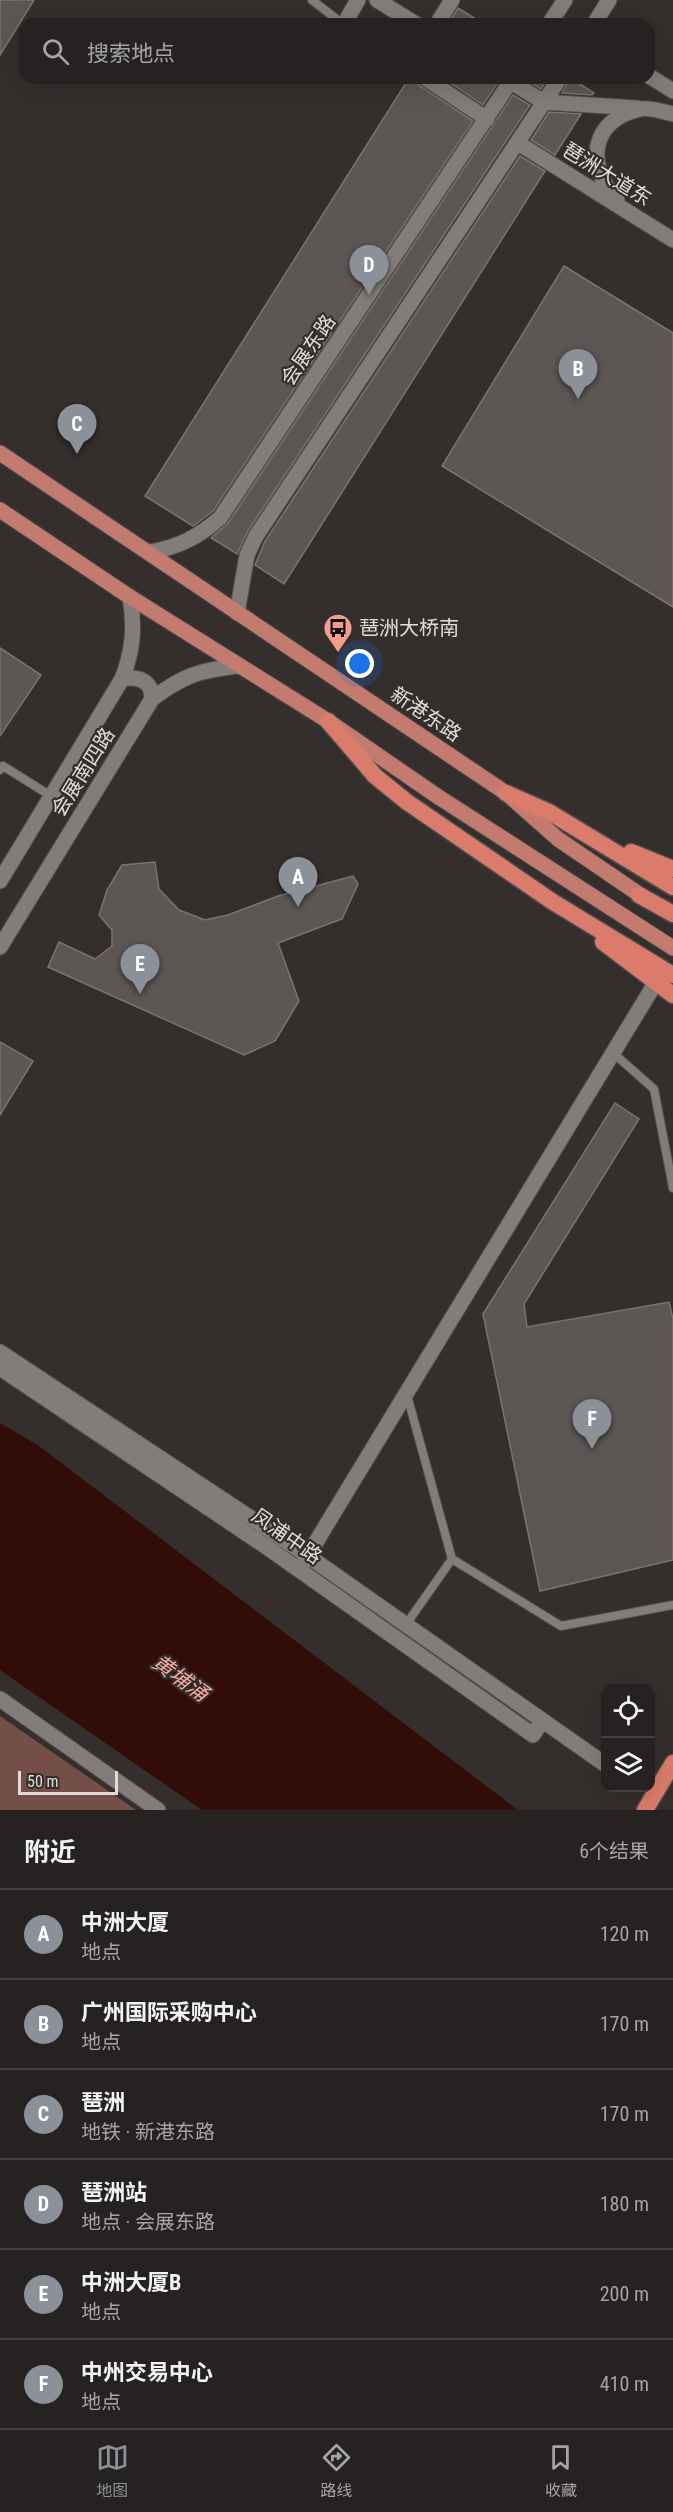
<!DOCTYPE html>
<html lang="zh">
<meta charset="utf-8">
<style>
body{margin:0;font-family:"Roboto Condensed","Noto Sans SC",sans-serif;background:#2f2a2a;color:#f1f3f6}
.controls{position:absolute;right:18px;bottom:18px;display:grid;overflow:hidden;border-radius:12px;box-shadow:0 6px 24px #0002}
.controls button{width:54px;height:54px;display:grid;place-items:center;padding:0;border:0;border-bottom:2px solid #433f40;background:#272222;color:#f1f3f6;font:30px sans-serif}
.scale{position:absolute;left:18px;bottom:15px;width:100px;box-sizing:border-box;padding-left:6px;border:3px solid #e0dcdb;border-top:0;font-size:16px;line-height:21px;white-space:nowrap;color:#e0dcdb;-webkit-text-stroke:4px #342e2d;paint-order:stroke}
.you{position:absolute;left:360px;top:664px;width:21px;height:21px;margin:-15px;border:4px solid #fff;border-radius:50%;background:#1a73e8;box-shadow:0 0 0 9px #1a73e833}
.badge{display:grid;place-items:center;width:39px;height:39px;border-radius:50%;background:#8c9099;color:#fff;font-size:20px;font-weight:700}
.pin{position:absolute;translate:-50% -50px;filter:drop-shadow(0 2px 3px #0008)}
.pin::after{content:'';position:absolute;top:32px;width:21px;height:18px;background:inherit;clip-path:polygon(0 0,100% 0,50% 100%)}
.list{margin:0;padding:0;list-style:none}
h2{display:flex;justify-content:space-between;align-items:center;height:78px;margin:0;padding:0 24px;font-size:26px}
h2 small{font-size:20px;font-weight:400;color:#a4a4a5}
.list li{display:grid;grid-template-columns:39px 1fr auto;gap:18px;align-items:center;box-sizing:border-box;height:90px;padding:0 24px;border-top:2px solid #433f40}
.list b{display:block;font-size:22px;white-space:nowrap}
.list p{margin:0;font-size:20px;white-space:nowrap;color:#a4a4a5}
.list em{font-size:20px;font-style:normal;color:#a4a4a5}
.icon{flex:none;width:33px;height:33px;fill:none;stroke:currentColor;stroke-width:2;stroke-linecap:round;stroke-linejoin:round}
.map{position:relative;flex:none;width:673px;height:1810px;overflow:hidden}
.search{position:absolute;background:#272222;box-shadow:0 6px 24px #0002;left:18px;right:18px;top:18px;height:66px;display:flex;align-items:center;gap:15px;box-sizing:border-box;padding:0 21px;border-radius:18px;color:#a4a4a5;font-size:22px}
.sheet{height:618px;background:#272222}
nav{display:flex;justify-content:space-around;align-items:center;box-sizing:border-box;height:84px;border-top:2px solid #433f40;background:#272222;font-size:16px;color:#a4a4a5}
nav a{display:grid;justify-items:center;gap:3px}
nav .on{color:#8c9099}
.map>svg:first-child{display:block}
</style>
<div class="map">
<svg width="673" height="1810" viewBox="0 0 673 1810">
<rect width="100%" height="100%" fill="#342e2d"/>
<path fill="#744f48" d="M0,1716L136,1810H0Z"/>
<path fill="#320d08" d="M0,1423L39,1446L518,1810H202L0,1670Z"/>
<path fill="#5c5654" stroke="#7a7372" stroke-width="1.5" d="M0,0H34L0,55Z
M458,8L484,24H448Z
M409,78H415L420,86L473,121L213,511L193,526L145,496Z
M443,78H501L483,105Z
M523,78H548L541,89Z
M570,78L594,93L592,95L562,93Z
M513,95L530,105L248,531L237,554L211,538L228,523Z
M549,112L581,114L555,155L531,140Z
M520,156L545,171L284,584L255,565L265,541Z
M564,266L673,333V607L442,466Z
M0,648L41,675L0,736Z
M155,862L159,889L179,910L205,920L228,915L278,896L353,876L358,884L342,919L278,943L299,1001L275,1041L244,1055L48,967L59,942L95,959L112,946V930L99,915L107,890L122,865Z
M0,1042L33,1061L0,1115Z
M615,1103L639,1119L524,1304L527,1327L669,1302L673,1319V1560L540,1591L483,1314Z"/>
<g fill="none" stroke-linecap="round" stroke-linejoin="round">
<g stroke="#524d4c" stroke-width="10">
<path id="service" d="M312,0L343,24
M0,770L3,766L51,796
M612,1052L654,1089L673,1188
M407,1395L452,1559L561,1626L673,1605
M405,1626L452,1559"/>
</g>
<g stroke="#524d4c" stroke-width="17">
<path id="minor" d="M377,0L416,24
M344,24L358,0
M437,24L452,0
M425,78L487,119
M0,1352L308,1556L606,1765
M0,1368L271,1550L533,1735L542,1721
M299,1570L656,982
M0,1699L158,1810"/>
</g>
<g stroke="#524d4c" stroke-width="17">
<path id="tertiary" d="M549,24L565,0
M594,24L609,0
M649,76L673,91
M511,82L544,102L637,108
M518,143L673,240
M617,200C585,166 590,119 641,109C650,107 664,112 673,114
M150,552C179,547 198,537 220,518L513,78
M237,613L247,555L256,536L560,78
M122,679C138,676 152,680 152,699
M0,881L122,679C133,651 135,627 130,597
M0,947L152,699C182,676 200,670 238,666"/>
</g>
<g stroke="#524d4c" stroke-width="17">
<path id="primary" d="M0,453L506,793L558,839L649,901
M0,510L130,597L328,721L437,796L673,948"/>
</g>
<g stroke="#524d4c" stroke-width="19">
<path id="trunk" d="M328,721L375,776L407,802L553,902L673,975
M506,793L549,812L673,887
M631,852L673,869
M639,895L673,914
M603,942L673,995
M645,1810L673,1763"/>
</g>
<use href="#service" stroke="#827c7a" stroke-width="8"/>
<use href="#minor" stroke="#827c7a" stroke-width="15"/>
<use href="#tertiary" stroke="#827c7a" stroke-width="15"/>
<use href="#primary" stroke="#c47b6f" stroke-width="15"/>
<use href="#trunk" stroke="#da7b6b" stroke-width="16"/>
</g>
<defs>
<g id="bus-pin" transform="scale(1.5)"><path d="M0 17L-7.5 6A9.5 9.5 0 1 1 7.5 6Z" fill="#f49d8d" stroke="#342e2d"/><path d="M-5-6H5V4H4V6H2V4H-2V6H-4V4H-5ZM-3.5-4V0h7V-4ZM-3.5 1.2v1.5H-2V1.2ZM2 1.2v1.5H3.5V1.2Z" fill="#111"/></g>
</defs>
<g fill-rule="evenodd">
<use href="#bus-pin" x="338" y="628"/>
</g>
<g text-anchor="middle" stroke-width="4.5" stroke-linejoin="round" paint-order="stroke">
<g font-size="20" fill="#e0dcdb" stroke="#342e2d">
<text transform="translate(607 174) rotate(32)" y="7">琶洲大道东</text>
<text transform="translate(308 350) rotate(-56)" y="7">会展东路</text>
<text transform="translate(426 714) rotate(34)" y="7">新港东路</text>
<text transform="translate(83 772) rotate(-58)" y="7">会展南四路</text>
<text transform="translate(287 1536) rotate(35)" y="7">凤浦中路</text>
</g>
<g font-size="20" fill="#e0dcdb" stroke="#342e2d" text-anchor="start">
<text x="359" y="635">琶洲大桥南</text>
</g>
<g font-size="21" font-style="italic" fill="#f5ab9d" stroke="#342e2d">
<text transform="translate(180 1678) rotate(36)" y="7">黄埔涌</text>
</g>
</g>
</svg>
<div class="controls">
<button><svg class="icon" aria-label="locate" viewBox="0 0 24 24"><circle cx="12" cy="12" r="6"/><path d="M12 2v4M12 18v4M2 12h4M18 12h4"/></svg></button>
<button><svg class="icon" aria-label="layers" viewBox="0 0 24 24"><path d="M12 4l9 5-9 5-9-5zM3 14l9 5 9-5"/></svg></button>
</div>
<div class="scale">50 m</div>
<div class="you"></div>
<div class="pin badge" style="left:298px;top:907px">A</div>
<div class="pin badge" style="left:578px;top:399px">B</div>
<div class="pin badge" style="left:77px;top:454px">C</div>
<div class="pin badge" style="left:369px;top:295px">D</div>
<div class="pin badge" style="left:140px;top:994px">E</div>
<div class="pin badge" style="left:592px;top:1449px">F</div>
<div class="search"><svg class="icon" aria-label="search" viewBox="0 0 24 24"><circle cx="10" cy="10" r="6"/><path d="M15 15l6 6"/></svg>搜索地点</div>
</div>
<section class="sheet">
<h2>附近<small>6个结果</small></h2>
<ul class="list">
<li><span class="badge">A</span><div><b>中洲大厦</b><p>地点</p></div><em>120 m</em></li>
<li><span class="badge">B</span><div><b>广州国际采购中心</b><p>地点</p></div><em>170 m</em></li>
<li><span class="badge">C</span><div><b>琶洲</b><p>地铁 · 新港东路</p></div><em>170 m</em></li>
<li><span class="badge">D</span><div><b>琶洲站</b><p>地点 · 会展东路</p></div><em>180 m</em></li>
<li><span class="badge">E</span><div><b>中洲大厦B</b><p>地点</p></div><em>200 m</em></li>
<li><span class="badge">F</span><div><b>中州交易中心</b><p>地点</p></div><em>410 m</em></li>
</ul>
</section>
<nav>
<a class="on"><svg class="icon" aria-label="map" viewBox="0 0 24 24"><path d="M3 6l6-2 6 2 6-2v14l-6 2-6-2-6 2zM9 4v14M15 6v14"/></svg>地图</a>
<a><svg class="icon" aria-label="directions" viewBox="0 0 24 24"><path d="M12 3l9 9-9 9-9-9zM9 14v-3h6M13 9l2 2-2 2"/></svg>路线</a>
<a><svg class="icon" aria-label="saved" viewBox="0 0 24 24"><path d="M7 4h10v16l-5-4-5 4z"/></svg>收藏</a>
</nav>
